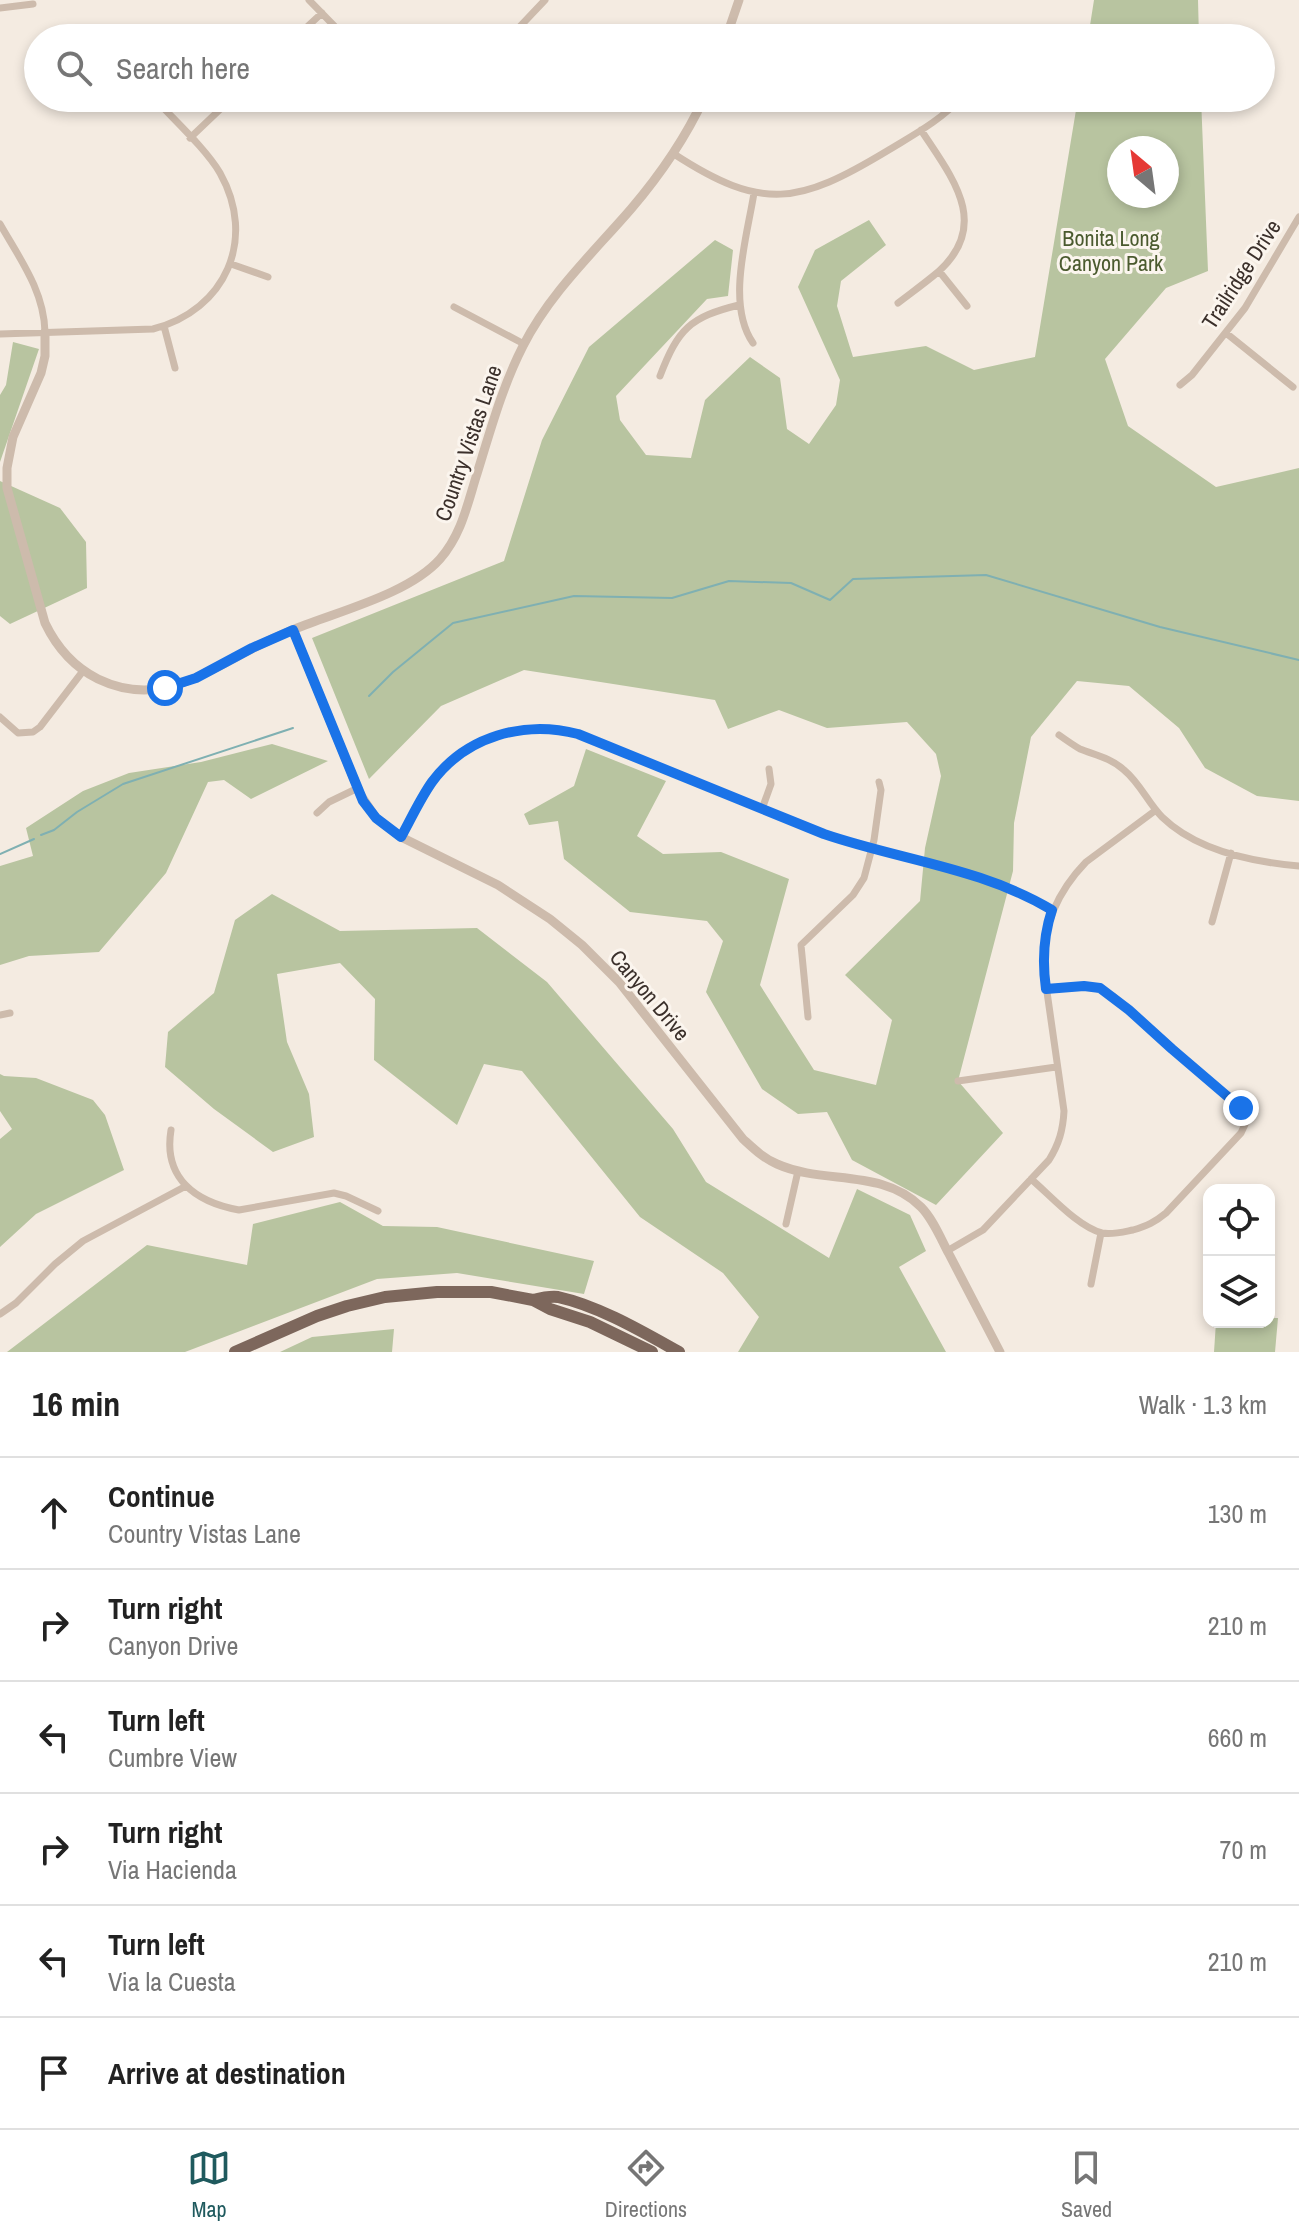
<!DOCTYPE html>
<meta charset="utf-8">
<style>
body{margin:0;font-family:"Archivo Narrow",sans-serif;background:#f2f2f2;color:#222}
.controls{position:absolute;right:24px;bottom:24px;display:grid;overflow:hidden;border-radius:16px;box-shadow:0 4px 12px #0003}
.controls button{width:72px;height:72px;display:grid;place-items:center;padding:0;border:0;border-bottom:2px solid #e0e0e0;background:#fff;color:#222;font:40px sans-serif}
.compass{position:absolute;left:1107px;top:136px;width:72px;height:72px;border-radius:50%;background:#fff;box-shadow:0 4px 12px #0003;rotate:331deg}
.stop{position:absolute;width:24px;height:24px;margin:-18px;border:6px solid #1a73e8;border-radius:50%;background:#fff}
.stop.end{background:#1a73e8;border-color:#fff;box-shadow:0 2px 8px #0008}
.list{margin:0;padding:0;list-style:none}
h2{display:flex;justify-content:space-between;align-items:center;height:104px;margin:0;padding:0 32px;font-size:34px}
h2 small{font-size:26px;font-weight:400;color:#767676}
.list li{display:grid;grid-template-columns:52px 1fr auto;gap:24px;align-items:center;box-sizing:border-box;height:112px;padding:0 32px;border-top:2px solid #e0e0e0}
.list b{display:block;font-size:30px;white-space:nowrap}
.list p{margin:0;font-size:26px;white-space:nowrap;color:#767676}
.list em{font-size:26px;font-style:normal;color:#767676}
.icon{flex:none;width:44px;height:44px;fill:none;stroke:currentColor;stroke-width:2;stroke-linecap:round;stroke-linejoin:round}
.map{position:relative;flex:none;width:1299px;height:1352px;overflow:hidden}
.search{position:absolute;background:#fff;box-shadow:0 4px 12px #0003;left:24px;right:24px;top:24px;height:88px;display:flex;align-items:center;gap:20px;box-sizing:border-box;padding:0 28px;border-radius:44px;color:#767676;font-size:30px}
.sheet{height:776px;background:#fff}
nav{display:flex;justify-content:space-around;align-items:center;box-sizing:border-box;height:112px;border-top:2px solid #e0e0e0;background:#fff;font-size:22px;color:#767676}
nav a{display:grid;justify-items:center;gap:4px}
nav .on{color:#1f5a5e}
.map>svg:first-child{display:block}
</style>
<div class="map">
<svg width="1299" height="1352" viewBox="0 0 1299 1352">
<rect width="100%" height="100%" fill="#f4ebe1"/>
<path fill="#b8c4a0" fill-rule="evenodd" d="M1094,0H1198L1199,38H1088Z
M1078,98H1201L1208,271L1166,288L1105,359L1128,426L1216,487L1299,468V801L1257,796L1205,768L1179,728L1129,686L1077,681L1031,737L1014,823L1013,871L958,1081L1003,1133L936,1205L852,1160L827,1112L798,1114L762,1089L706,992L723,941L707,921L630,912L564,859L558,821L529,825L524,814L574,786L586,749L666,781L637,836L663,854L721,852L789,879L760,985L814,1070L876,1085L892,1020L845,975L920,901L925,848L941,776L936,754L907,722L827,728L779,710L728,729L715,700L524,670L441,706L369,779L312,638L504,561L542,440L589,347L715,240L733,250L728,296L707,299L616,396L620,420L646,455L691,458L705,400L750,357L780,378L787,429L809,444L836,405L840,380L798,287L815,250L869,220L886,245L841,281L837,306L853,357L926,346L974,370L1035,357ZM1119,148H1167V196H1119Z
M13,342L39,349L0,462V395L6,385Z
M0,481L60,508L86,542L87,588L10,624L0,616Z
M272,744L328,761L251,799L224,780L208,782L166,873L99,952L29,956L0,965V866L33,856L26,828L83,791L129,773L201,762Z
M272,894L340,931L477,928L547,982L673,1129L706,1182L829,1258L857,1189L910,1215L926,1251L899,1267L946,1352H738L759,1317L723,1273L640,1217L522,1071L484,1064L457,1125L374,1060L375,999L340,963L277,974L287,1042L309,1094L314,1137L273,1152L214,1109L165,1067L168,1032L214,993L235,920Z
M0,1074L4,1076L36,1078L93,1100L105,1115L124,1170L36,1214L0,1247V1139L12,1129L0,1111Z
M340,1202L383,1226L437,1227L594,1261L584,1294L457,1273L377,1279L185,1352H7L147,1245L247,1265L253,1224Z
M1269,1318H1278L1275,1352H1214L1216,1322H1269Z
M394,1329L392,1352H280L312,1337Z"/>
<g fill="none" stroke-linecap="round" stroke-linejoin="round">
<path stroke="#7fb0b2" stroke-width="2" d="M369,696L393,672L453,623L574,596L672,598L729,581L791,583L830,600L853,579L986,575L1160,627L1299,660
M41,835L54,830L77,812L123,784L293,728
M0,854L34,839"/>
<path stroke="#cdbbac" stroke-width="7" d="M309,0L346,38
M0,8L33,4
M295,38L322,13
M509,38L545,0
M190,138L232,98
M674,154C763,212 799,204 887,151C913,135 940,121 961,98
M0,224C20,259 44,291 45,332
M231,264L268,277
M939,271L967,306
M898,303C911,293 925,283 938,272C992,224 951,176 921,130
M454,307L524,344
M164,326L175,368
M1226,333L1293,387
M0,334L153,329C226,310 257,239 220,173C206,149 174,120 154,98
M753,343C726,304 747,237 754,193
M660,376C678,329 690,317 739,305
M1180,385L1192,375L1245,308L1299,217
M0,717L18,733L33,732L40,727L83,671
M1059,735C1066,740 1073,745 1080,749C1095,755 1111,758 1124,770C1140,783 1148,803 1162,817C1197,851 1252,862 1299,866
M762,809L771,784L769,769
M317,813L329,802L358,788
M401,837C411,819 420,799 432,782C466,736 524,720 578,734L824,834C900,860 982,868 1052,910
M1212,922L1231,853
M0,1015L10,1013
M808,1017L801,945L853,895L864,878L874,840L881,790L879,782
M958,1081L1056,1067
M171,1130C163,1178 195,1202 239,1210L334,1193L346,1196L378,1211
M1031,1179C1050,1195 1078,1227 1102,1233C1112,1235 1123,1232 1133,1230C1147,1226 1155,1222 1166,1213L1241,1133L1247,1120L1241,1108L1113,996C1092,983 1069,985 1046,989
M786,1224L798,1171
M947,1251L983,1230L1049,1160C1059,1144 1063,1130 1064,1111L1043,964C1043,924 1058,891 1086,862L1156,810
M1091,1284L1101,1233
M0,1314L16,1303L55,1264L83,1241L186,1186"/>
<path stroke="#cdbbac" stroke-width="9" d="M726,38L739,0
M45,332V356L41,373L13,437L7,468V488L45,623C57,648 74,667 98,679C152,705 193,680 240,655C258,645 276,637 295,629C339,611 409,594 440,559C461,535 467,506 476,477C490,432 502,387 523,346C550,293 593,253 631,209C660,175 685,139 704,98
M293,630L360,794L376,818L401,837L498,885L550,919L582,945L619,982L743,1139C754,1149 763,1158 777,1164C824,1185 882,1168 921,1207C933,1219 941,1239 949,1254C966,1287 983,1319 1000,1352"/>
<path stroke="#7d675c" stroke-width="12" d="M533,1300C541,1298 550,1296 558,1297C599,1306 643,1332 679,1352
M235,1352L317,1316L347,1306L385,1297L437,1292H491L533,1300L550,1309L590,1322L652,1352"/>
</g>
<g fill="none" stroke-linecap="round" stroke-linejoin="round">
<path stroke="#1a73e8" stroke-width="10" d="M165,688L196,678L252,648L293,630L363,801L376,818L401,837C411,819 420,799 432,782C466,736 524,720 578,734L824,834C900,860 982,868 1052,910C1043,937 1042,961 1046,989L1084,986L1100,988L1129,1010L1172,1049L1241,1108"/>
</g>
<g text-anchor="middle" stroke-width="6" stroke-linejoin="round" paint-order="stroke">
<g font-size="22" fill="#4a5a2e" stroke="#fbf5ee">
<text x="1111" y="246">Bonita Long<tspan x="1111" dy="25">Canyon Park</tspan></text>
</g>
<g font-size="22" fill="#3b302b" stroke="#fbf5ee">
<text transform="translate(1241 274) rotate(-57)" y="8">Trailridge Drive</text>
<text transform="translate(468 443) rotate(-71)" y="8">Country Vistas Lane</text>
<text transform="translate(650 995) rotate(50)" y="8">Canyon Drive</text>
</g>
</g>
</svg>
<div class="controls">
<button><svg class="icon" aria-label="locate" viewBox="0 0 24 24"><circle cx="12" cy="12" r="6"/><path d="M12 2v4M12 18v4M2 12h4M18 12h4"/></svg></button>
<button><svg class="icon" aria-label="layers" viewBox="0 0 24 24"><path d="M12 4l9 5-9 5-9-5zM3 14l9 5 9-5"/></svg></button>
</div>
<svg class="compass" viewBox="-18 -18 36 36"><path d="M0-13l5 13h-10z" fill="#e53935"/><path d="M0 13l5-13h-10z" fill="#767676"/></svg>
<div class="stop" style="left:165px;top:688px"></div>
<div class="stop end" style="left:1241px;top:1108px"></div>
<div class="search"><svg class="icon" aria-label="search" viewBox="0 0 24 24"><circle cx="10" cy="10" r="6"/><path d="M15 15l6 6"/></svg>Search here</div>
</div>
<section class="sheet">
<h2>16 min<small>Walk · 1.3 km</small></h2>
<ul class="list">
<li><svg class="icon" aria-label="ahead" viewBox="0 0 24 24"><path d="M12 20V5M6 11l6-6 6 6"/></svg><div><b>Continue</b><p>Country Vistas Lane</p></div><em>130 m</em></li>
<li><svg class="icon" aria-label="right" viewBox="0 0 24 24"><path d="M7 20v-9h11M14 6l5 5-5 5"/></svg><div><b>Turn right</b><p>Canyon Drive</p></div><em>210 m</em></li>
<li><svg class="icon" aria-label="left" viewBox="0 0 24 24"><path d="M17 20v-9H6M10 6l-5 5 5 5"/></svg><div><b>Turn left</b><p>Cumbre View</p></div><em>660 m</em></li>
<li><svg class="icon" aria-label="right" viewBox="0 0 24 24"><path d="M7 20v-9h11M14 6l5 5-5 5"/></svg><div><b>Turn right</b><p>Via Hacienda</p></div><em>70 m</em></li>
<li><svg class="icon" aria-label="left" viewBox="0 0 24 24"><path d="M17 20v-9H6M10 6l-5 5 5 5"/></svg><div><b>Turn left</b><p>Via la Cuesta</p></div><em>210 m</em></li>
<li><svg class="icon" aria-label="arrive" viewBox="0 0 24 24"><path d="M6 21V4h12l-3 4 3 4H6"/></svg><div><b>Arrive at destination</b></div></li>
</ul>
</section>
<nav>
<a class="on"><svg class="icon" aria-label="map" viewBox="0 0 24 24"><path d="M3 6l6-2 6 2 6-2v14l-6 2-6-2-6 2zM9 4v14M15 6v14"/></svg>Map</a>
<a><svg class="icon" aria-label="directions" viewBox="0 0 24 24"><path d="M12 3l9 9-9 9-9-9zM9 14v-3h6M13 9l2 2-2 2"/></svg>Directions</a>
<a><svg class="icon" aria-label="saved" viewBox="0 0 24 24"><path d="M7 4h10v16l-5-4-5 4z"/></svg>Saved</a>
</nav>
